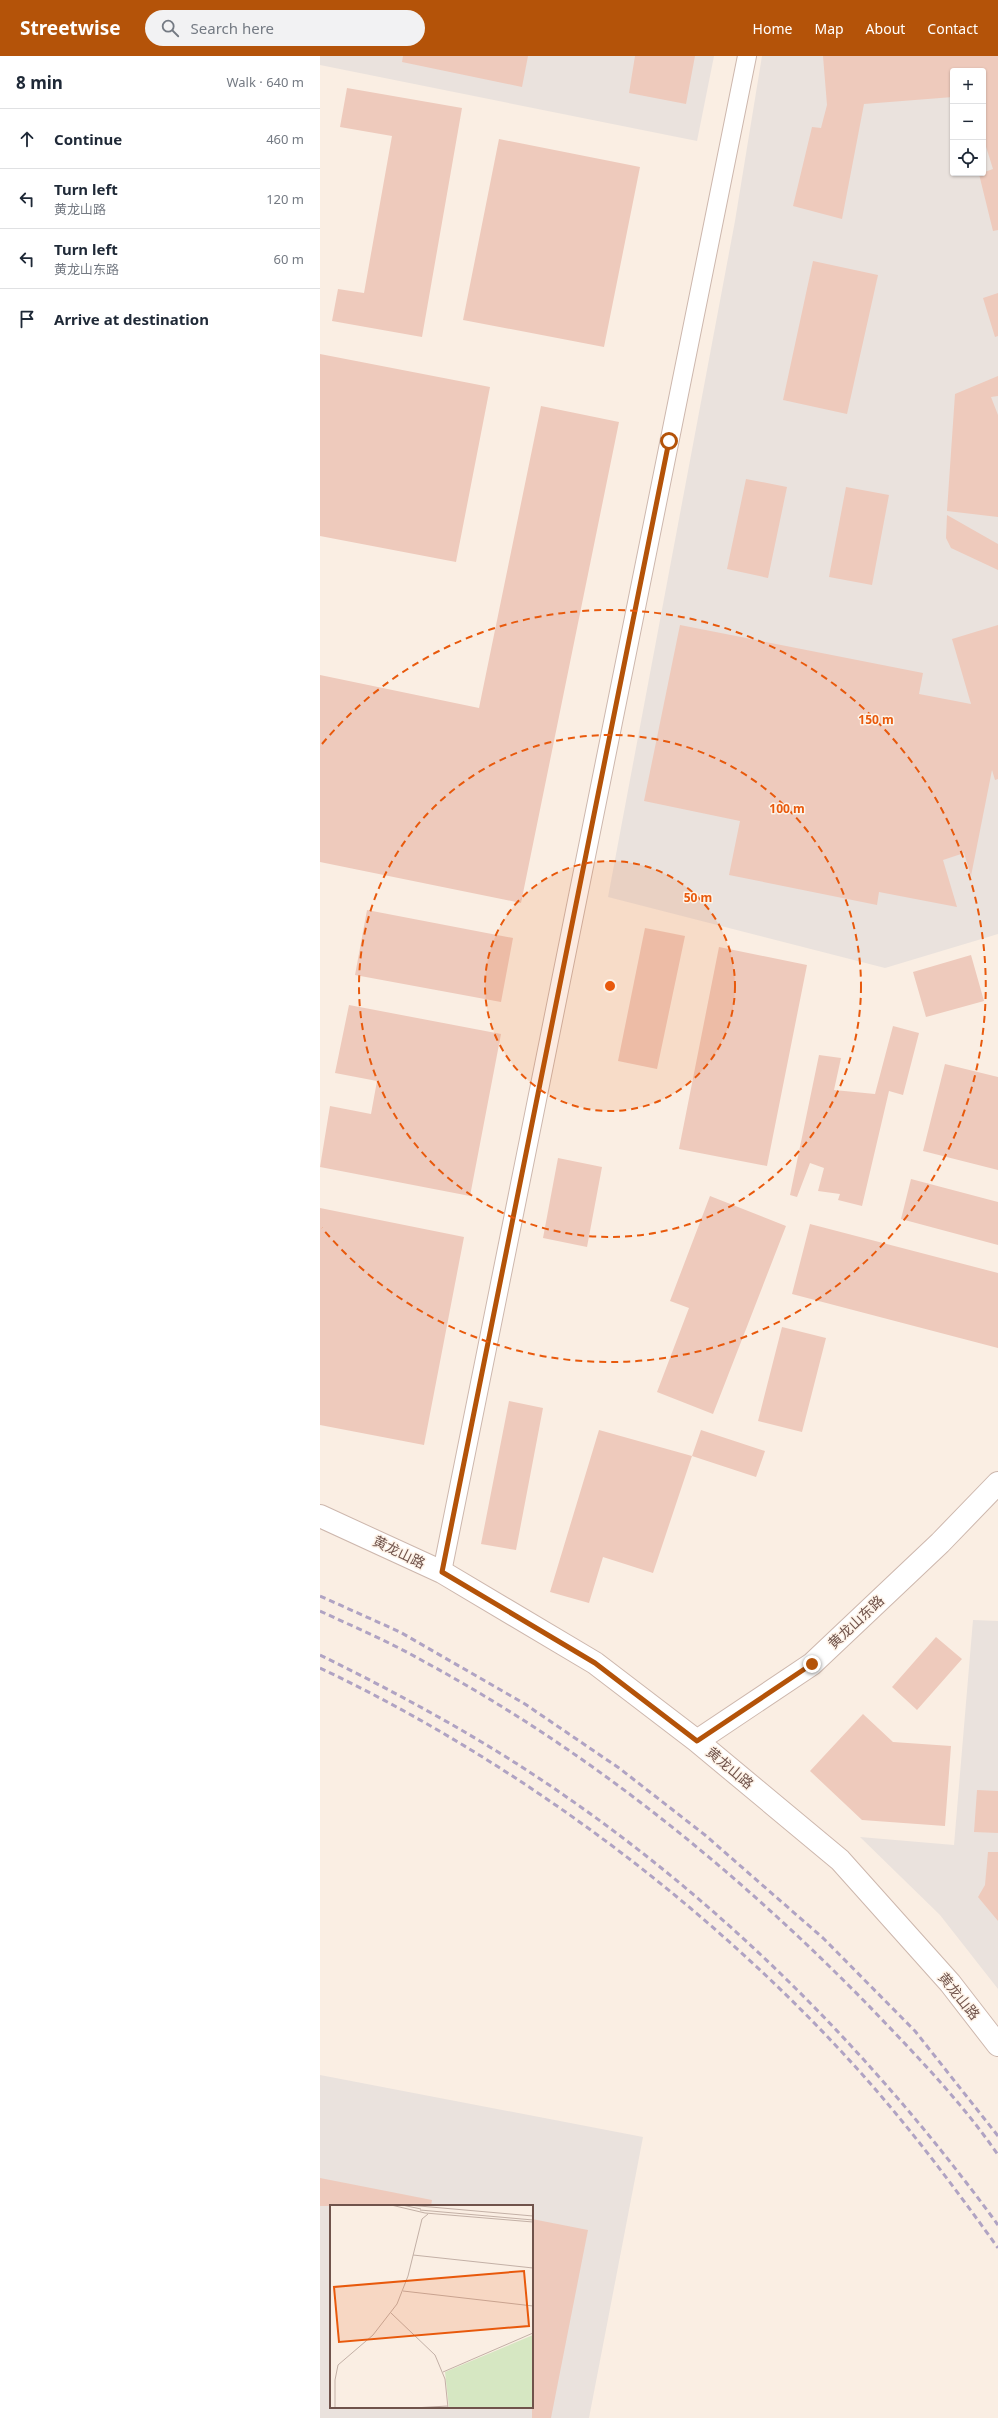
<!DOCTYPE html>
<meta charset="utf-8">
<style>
body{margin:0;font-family:"Noto Sans","Noto Sans SC",sans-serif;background:#f2f2f3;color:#1f2937}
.controls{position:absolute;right:12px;top:12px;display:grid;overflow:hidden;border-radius:4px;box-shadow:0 1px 3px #0004}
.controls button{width:36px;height:36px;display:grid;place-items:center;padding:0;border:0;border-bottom:1px solid #e0e1e3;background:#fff;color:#1f2937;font:20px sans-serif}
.stop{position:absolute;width:12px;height:12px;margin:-9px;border:3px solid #b45309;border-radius:50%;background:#fff}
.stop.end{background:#b45309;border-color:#fff;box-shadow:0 1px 4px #0008}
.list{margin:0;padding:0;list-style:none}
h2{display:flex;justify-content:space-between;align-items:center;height:52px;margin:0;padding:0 16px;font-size:17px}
h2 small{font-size:13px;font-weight:400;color:#747a83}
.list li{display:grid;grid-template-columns:26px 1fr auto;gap:12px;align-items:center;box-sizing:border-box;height:60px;padding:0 16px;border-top:1px solid #e0e1e3}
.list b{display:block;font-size:15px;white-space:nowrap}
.list p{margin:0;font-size:13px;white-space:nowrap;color:#747a83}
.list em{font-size:13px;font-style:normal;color:#747a83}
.icon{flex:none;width:22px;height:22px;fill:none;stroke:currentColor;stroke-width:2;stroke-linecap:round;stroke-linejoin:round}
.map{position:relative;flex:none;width:678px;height:2362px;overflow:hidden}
header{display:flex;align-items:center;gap:24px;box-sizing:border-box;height:56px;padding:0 20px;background:#b45309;color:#fff}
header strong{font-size:19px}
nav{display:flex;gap:22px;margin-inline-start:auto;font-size:14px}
.search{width:280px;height:36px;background:#f2f2f3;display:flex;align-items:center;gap:10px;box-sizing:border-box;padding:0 14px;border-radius:22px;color:#747a83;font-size:15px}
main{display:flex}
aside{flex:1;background:#fff}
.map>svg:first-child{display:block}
</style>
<header>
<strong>Streetwise</strong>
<div class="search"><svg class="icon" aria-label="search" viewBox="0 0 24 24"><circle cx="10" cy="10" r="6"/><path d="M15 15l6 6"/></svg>Search here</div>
<nav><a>Home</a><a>Map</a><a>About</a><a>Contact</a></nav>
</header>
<main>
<aside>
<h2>8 min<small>Walk · 640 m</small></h2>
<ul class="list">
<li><svg class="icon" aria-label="ahead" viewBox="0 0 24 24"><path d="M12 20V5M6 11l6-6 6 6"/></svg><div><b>Continue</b></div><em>460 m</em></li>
<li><svg class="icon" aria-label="left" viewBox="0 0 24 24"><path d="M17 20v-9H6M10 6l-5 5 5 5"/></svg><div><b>Turn left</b><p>黄龙山路</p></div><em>120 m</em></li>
<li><svg class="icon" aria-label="left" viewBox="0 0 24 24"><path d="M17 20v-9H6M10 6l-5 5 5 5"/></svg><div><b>Turn left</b><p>黄龙山东路</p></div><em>60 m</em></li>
<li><svg class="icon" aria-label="arrive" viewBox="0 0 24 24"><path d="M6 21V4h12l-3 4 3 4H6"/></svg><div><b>Arrive at destination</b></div></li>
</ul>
</aside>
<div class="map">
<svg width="678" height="2362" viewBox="0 0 678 2362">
<rect width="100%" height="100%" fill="#faeee3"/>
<path fill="#eae2dd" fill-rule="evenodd" d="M0,0H394L377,85L0,9Z
M442,0H678V878L565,912L288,841L415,165ZM633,15H663V117H633Z
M653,1564L678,1565V1933L620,1859L540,1781L634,1789Z
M0,2019L323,2081L269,2362H0ZM11,2150H212V2351H11Z"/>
<path fill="#eecabc" d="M83,0H208L202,31L82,6Z
M315,0H375L366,48L309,37Z
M503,0H678V174L673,175L659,118L673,113L663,81V15H633V41L544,48L522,163L473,150L492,71L501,72L507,49Z
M27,32L142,52L102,281L12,265L18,233L44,237L72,80L20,71Z
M179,83L320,111L284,291L143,264Z
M493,205L558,219L527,358L463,344Z
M678,237V280L675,281L663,242Z
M0,298L170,331L136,506L0,480Z
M678,320V340L671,341L678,359V461L627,455L635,338Z
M221,350L299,366L201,847L0,806V619L159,652Z
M426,423L467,431L448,522L407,513Z
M526,431L569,439L552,529L509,521Z
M627,459L678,488V514L631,492L626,482Z
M360,569L603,617L599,638L651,648L632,583L678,569V723L675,724L672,714L651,820L644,797L623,804L637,851L559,836L557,849L409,819L420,765L324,745Z
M47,854L193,882L181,946L35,919Z
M325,872L365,880L337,1013L298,1005Z
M399,891L487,909L447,1110L359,1093Z
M651,899L664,945L606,961L593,916Z
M29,949L181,978L150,1140L0,1111L10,1050L51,1058L57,1025L15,1017Z
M573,970L599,977L583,1039L569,1035L542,1150L518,1144L520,1138L498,1135L504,1112L490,1107L477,1141L470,1139L499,999L521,1002L514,1034L555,1038Z
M625,1008L678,1021V1114L603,1095Z
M238,1102L282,1111L267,1191L223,1182Z
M591,1123L678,1146V1189L581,1163Z
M390,1140L466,1170L393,1358L337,1336L369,1252L350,1245Z
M0,1152L144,1181L104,1389L0,1369Z
M490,1168L678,1217V1292L472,1238Z
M462,1271L506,1282L482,1376L438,1365Z
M189,1345L223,1352L196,1494L161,1488Z
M279,1374L372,1400L333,1517L283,1501L269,1547L230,1536Z
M381,1374L445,1395L436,1421L372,1400Z
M616,1581L642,1603L597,1654L572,1631Z
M543,1658L573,1686L631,1690L625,1770L542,1764L490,1715Z
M657,1734L678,1735V1777L654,1776Z
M668,1796H678V1865L658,1841L665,1829Z
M0,2122L112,2144L111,2150H0Z
M212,2163L268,2174L231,2362H212Z"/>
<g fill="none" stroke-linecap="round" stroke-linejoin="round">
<g stroke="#cdb7ad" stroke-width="20">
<path id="minor" d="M122,1516L427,0"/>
</g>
<g stroke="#cdb7ad" stroke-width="24">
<path id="tertiary" d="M0,1460L122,1516L275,1607L377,1685L520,1804L630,1927L678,1989
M377,1685L492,1608L620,1487L678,1427"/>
</g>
<use href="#minor" stroke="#fff" stroke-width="18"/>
<use href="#tertiary" stroke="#fff" stroke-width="22"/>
<path stroke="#b0a3c3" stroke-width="3" stroke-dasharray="6 4" stroke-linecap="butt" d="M0,1540L80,1576L205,1648L299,1712L385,1779L503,1882L595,1975L678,2080
M0,1555C34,1571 70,1586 103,1605C268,1694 417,1815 548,1949C592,1995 642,2046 678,2099
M0,1599C71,1634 142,1672 208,1715C392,1835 549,1992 678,2169
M0,1612C200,1707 393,1852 541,2017C591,2073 635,2132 678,2192"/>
</g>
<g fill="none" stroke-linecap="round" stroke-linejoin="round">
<path stroke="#b45309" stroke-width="5" d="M349,385L122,1516L275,1607L377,1685L492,1608"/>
</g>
<circle cx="290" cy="930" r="125" fill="#e8590c" fill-opacity=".12"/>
<g fill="none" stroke="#e8590c" stroke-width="2" stroke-dasharray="7 5">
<circle cx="290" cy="930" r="125"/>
<circle cx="290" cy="930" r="251"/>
<path d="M2 688A376 376 0 1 1 2 1172"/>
</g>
<g text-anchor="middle" stroke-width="3" stroke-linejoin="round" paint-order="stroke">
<g font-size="14" fill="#70534b" stroke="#fef3e8">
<text transform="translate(79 1496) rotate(26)" y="5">黄龙山路</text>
<text transform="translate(536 1566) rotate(-43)" y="5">黄龙山东路</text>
<text transform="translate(410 1712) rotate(40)" y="5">黄龙山路</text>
<text transform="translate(639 1940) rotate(51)" y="5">黄龙山路</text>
</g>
</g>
<g transform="translate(10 2149)">
<rect width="203" height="203" fill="#faeee3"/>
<path d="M203,130V203H119L115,167Z" fill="#d6e7c2"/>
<path fill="none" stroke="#c3b0a6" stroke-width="1" d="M61,0L95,8L203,17M72,0L91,4M78,0L203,11M90,5L203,15M83,50L203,63M73,86L203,101M61,108L105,150L115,174L118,203M113,167L203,128M5,203V175L8,160L43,130L67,99L78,71L92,14L98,9M83,203L118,201"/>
<path fill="#e8590c" fill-opacity="0.15" stroke="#e8590c" stroke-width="2" d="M194,66L199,121L9,137L4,82Z"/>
<rect width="203" height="203" fill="none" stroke="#70534b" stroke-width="2"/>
</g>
<circle cx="290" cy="930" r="6" fill="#e8590c" stroke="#fef3e8" stroke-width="2"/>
<g font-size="12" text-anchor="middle" font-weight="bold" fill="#e8590c" stroke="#fef3e8" stroke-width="3" stroke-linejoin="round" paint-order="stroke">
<text x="556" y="668">150 m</text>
<text x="467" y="757">100 m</text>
<text x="378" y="846">50 m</text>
</g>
</svg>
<div class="controls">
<button>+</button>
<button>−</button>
<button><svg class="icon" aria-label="locate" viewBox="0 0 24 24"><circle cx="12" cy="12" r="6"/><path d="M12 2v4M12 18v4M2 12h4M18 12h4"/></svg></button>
</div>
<div class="stop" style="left:349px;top:385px"></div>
<div class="stop end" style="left:492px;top:1608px"></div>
</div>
</main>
